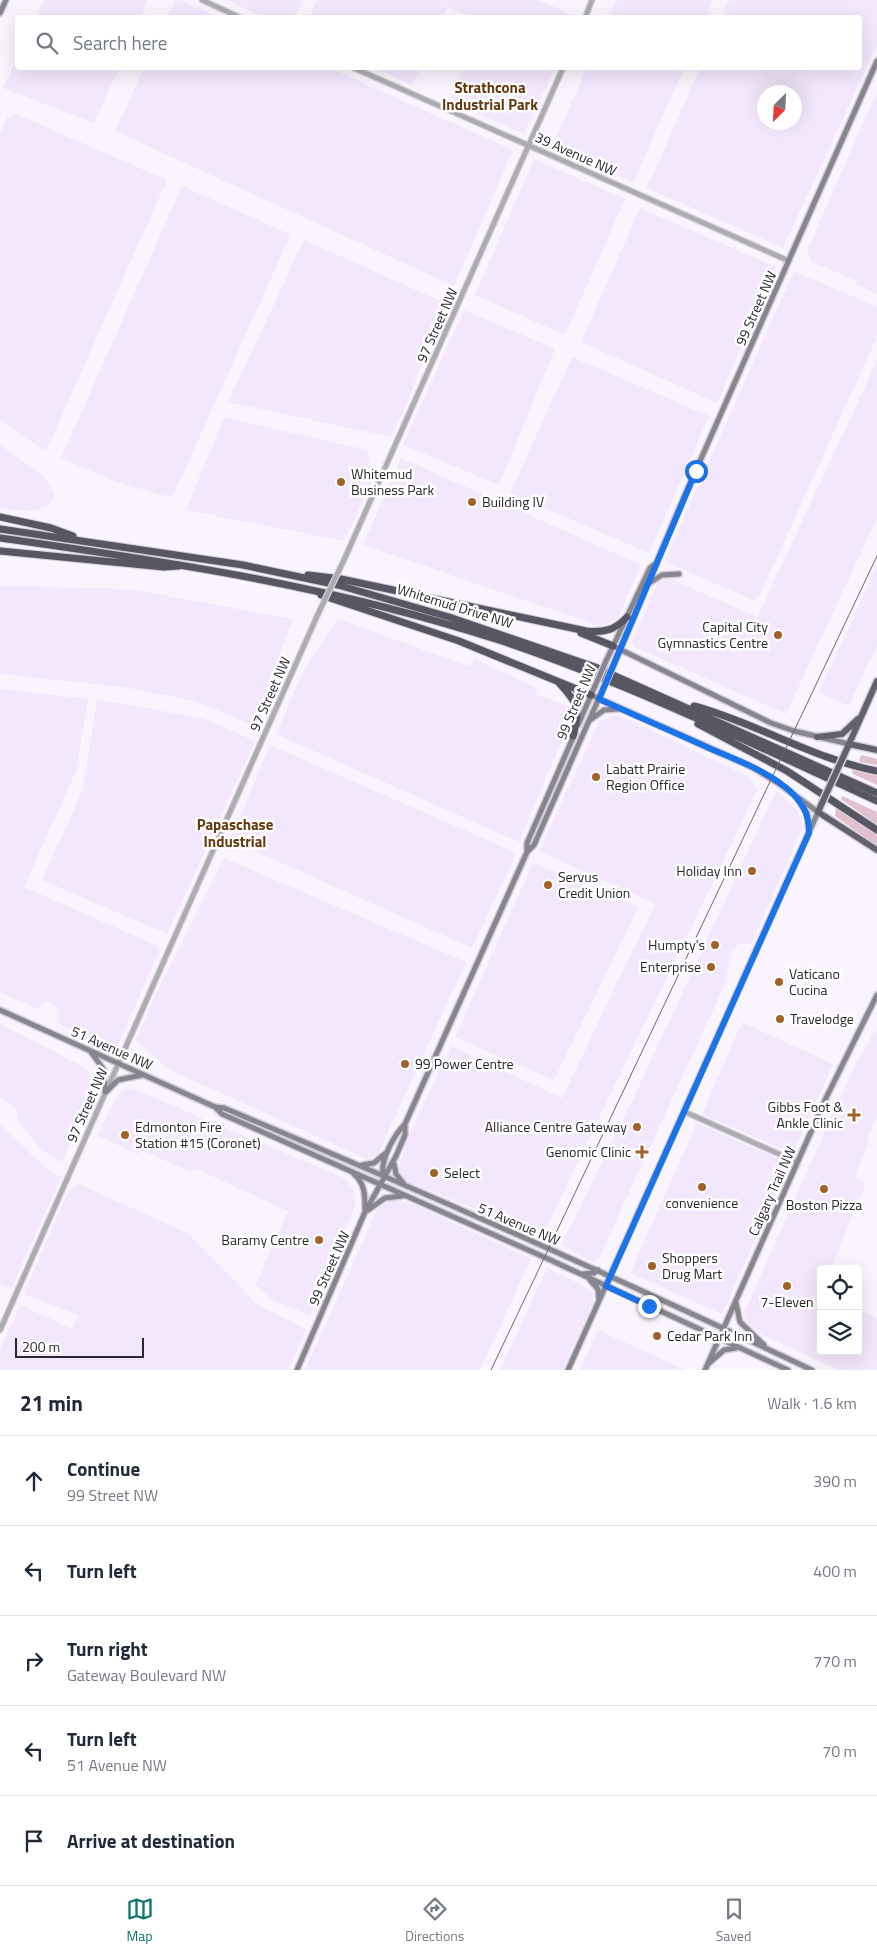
<!DOCTYPE html>
<meta charset="utf-8">
<style>
body{margin:0;font-family:"Titillium Web",sans-serif;background:#f6f6f7;color:#1f2937}
.controls{position:absolute;right:15px;bottom:15px;display:grid;overflow:hidden;border-radius:5px;box-shadow:0 5px 20px #0002}
.controls button{width:45px;height:45px;display:grid;place-items:center;padding:0;border:0;border-bottom:1px solid #e0e1e3;background:#fff;color:#1f2937;font:25px sans-serif}
.compass{position:absolute;left:757px;top:85px;width:45px;height:45px;border-radius:50%;background:#fff;box-shadow:0 5px 20px #0002;rotate:204deg}
.scale{position:absolute;left:15px;bottom:12px;width:129px;box-sizing:border-box;padding-left:5px;border:2px solid #29262c;border-top:0;font-size:14px;line-height:18px;white-space:nowrap;color:#29262c;-webkit-text-stroke:4px #fff;paint-order:stroke}
.stop{position:absolute;width:15px;height:15px;margin:-11px;border:4px solid #1a73e8;border-radius:50%;background:#fff}
.stop.end{background:#1a73e8;border-color:#fff;box-shadow:0 1px 5px #0008}
.list{margin:0;padding:0;list-style:none}
h2{display:flex;justify-content:space-between;align-items:center;height:65px;margin:0;padding:0 20px;font-size:21px}
h2 small{font-size:16px;font-weight:400;color:#747a83}
.list li{display:grid;grid-template-columns:32px 1fr auto;gap:15px;align-items:center;box-sizing:border-box;height:90px;padding:0 20px;border-top:1px solid #e0e1e3}
.list b{display:block;font-size:19px;white-space:nowrap}
.list p{margin:0;font-size:16px;white-space:nowrap;color:#747a83}
.list em{font-size:16px;font-style:normal;color:#747a83}
.icon{flex:none;width:28px;height:28px;fill:none;stroke:currentColor;stroke-width:2;stroke-linecap:round;stroke-linejoin:round}
.map{position:relative;flex:none;width:877px;height:1370px;overflow:hidden}
.search{position:absolute;background:#fff;box-shadow:0 5px 20px #0002;left:15px;right:15px;top:15px;height:55px;display:flex;align-items:center;gap:12px;box-sizing:border-box;padding:0 18px;border-radius:5px;color:#747a83;font-size:19px}
.sheet{height:515px;background:#fff}
nav{display:flex;justify-content:space-around;align-items:center;box-sizing:border-box;height:70px;border-top:1px solid #e0e1e3;background:#fff;font-size:14px;color:#747a83}
nav a{display:grid;justify-items:center;gap:2px}
nav .on{color:#0f766e}
.map>svg:first-child{display:block}
</style>
<div class="map">
<svg width="877" height="1370" viewBox="0 0 877 1370">
<rect width="100%" height="100%" fill="#f9f4fd"/>
<path fill="#f3e7fd" fill-rule="evenodd" d="M44,0H148L140,17H36Z
M175,0H180L219,17H167Z
M226,0H303L295,17L266,18Z
M317,0H538L577,17H471L447,7L442,17H310Z
M617,0H713L706,17H609Z
M729,0H877V45L783,248L647,188L700,68H860V18L722,17ZM764,92H794V122H764Z
M17,58L18,68H119L94,123L3,88Z
M144,68H329L513,150L454,286L115,131Z
M374,68H420L412,85Z
M464,68H555L524,134L449,101Z
M587,68H684L633,183L552,146Z
M877,91V294L856,284L857,281L812,262L807,251Z
M16,114L167,180L47,449L43,450L0,419V134L7,117Z
M534,159L625,199L565,335L475,295Z
M182,186L289,234L290,236L173,496L169,497L114,481L61,458Z
M640,208L776,267L717,403L581,342Z
M304,240L445,303L407,403L391,437L228,402Z
M794,271L877,307V337L758,599L753,600L668,563L666,558Z
M464,310L555,349L499,485L403,445Z
M572,357L709,416L649,553L510,493Z
M877,361V518L786,714L633,646L632,642L659,581L668,578L755,616L734,667Z
M224,417L367,450L374,478L344,541L186,510Z
M0,445L43,475L53,492L54,498L48,505L37,510L27,511L0,508Z
M401,458L641,565L618,618L600,626L363,545Z
M877,566V645L849,706L819,693Z
M0,586L130,589L293,619L252,725L195,701L124,687L0,674Z
M338,619L471,667L474,659L537,688L535,694L571,707L573,714L519,842L276,734L304,669Z
M0,689L88,699L76,771L24,887L158,946L159,952L117,1047L113,1049L59,1024L58,1008L51,1002H44L37,1009L0,992Z
M97,699L205,719L255,741L167,934L42,880L83,789Z
M616,714L748,776L758,789L542,1236L406,1181L400,1173V1164L409,1135L451,1046L562,1098L655,904L539,851L599,722Z
M270,745L512,851L515,857L472,948L230,840Z
M776,791L797,810L803,827L751,944H739L731,951L725,984L598,1260L592,1262L561,1245L634,1097Z
M224,858L466,962L378,1154L367,1159L170,1070L136,1041L156,994Z
M533,863L639,907L554,1080L455,1037Z
M742,1022L833,1064L793,1154L702,1114Z
M0,1024L76,1063L88,1071L94,1088L62,1162L41,1150L17,1119L18,1111L0,1096Z
M877,1027V1115L867,1139L870,1141L854,1177L866,1183L831,1269H821L820,1292L821,1351H858V1309L877,1318V1370H838L759,1333L745,1319L744,1313L829,1122L855,1066Z
M131,1088L344,1178L354,1190L356,1204L310,1316L271,1299L256,1284L288,1211L194,1168L191,1172L141,1150L139,1154L97,1136L116,1098L120,1092Z
M697,1123L789,1164L722,1314L630,1273Z
M0,1125L46,1168L61,1177L11,1288L0,1284Z
M79,1184L187,1233L258,1305L306,1329L288,1370H0V1349L20,1305L73,1329L78,1315L24,1294L69,1190Z
M392,1200L411,1203L531,1259L480,1370H305L378,1208Z
M547,1268L584,1286L593,1294V1303L562,1370H500Z
M598,1330L685,1370H580Z"/>
<path fill="#e1c1cd" d="M861,755L877,759V765L859,762Z
M852,770L877,776V785L853,774Z
M842,796L877,812V825L841,799Z
M836,807L877,835V846L835,816Z"/>
<g fill="none" stroke-linecap="round" stroke-linejoin="round">
<g stroke="#d4cfd7" stroke-width="7">
<path id="tertiary" d="M202,0L241,18
M585,18L592,0
M354,68L789,261
M344,560L563,68
M685,1112L797,1162
M0,1330L318,614"/>
</g>
<g stroke="#d4cfd7" stroke-width="8">
<path id="secondary" d="M0,13L6,0
M651,582L662,575L679,574
M613,646L771,723L794,731L849,744
M606,661L650,568L655,564
M614,664L681,504L877,61
M590,720L604,710L618,709
M578,725L595,686
M798,799L807,813L809,830
M527,852V843L575,733
M0,1010L215,1107L224,1108C422,1191 618,1278 812,1370
M91,1052L104,1070L105,1092
M106,1092L118,1080L142,1075
M215,1107L222,1114L544,1257L788,1370
M394,1164L396,1174L404,1184
M362,1165L374,1163L387,1152
M354,1174C365,1183 365,1196 365,1209
M383,1176C380,1160 394,1135 405,1124L527,852L534,845L603,689
M368,1210L385,1198L402,1196
M582,1274L594,1273L598,1270
M590,1280L598,1289L599,1300
M736,1303L740,1322L764,1345
M709,1363L724,1350L736,1348
M297,1370L365,1212L396,1156L405,1135V1124
M568,1370L818,812L778,783L752,767L591,695
M705,1370L826,1098L877,995"/>
</g>
<g stroke="#d4cfd7" stroke-width="9">
<path id="trunk" d="M817,737L842,734L858,719
M849,744L877,750
M845,753L877,681
M822,803L818,812L877,850"/>
</g>
<g stroke="#d4cfd7" stroke-width="9">
<path id="motorway" d="M0,517L51,528L73,536
M0,529L243,565L338,585L449,617L595,667L877,793
M0,538C172,562 337,587 502,641C630,684 755,745 877,801
M0,551L164,567L179,566
M308,575L341,579L586,631C604,633 615,630 627,617
M321,595L459,641L591,695
M581,633L613,646
M560,684C579,704 580,709 573,736
M694,706C757,723 813,759 877,771
M698,724L787,771L877,830"/>
</g>
<use href="#tertiary" stroke="#ababb1" stroke-width="4.5"/>
<use href="#secondary" stroke="#878690" stroke-width="5"/>
<use href="#trunk" stroke="#62616e" stroke-width="6"/>
<use href="#motorway" stroke="#575663" stroke-width="7"/>
<path stroke="#6d6a71" stroke-width="1" d="M491,1370L877,556"/>
<g stroke="#d4cfd7" stroke-width="7" stroke-linecap="butt">
<path id="tertiary-bridge" d="M318,614L344,560"/>
</g>
<g stroke="#d4cfd7" stroke-width="8" stroke-linecap="butt">
<path id="secondary-bridge" d="M595,686L606,661
M603,689L614,664"/>
</g>
<g stroke="#d4cfd7" stroke-width="9" stroke-linecap="butt">
<path id="trunk-bridge" d="M822,803L845,753"/>
</g>
<use href="#tertiary-bridge" stroke="#ababb1" stroke-width="4.5"/>
<use href="#secondary-bridge" stroke="#878690" stroke-width="5"/>
<use href="#trunk-bridge" stroke="#62616e" stroke-width="6"/>
</g>
<g fill="none" stroke-linecap="round" stroke-linejoin="round">
<path stroke="#1a73e8" stroke-width="6" d="M649,1306L606,1286L809,833C809,817 805,807 794,795C773,773 739,761 711,749C674,732 636,716 599,699L696,471"/>
</g>
<g fill="#a06228" stroke="#fff" stroke-width="2">
<circle cx="341" cy="482" r="5"/>
<circle cx="472" cy="502" r="5"/>
<circle cx="778" cy="635" r="5"/>
<circle cx="596" cy="777" r="5"/>
<circle cx="752" cy="871" r="5"/>
<circle cx="548" cy="885" r="5"/>
<circle cx="715" cy="945" r="5"/>
<circle cx="711" cy="967" r="5"/>
<circle cx="779" cy="982" r="5"/>
<circle cx="780" cy="1019" r="5"/>
<circle cx="405" cy="1064" r="5"/>
<path d="M851.5 1107.5h5v5h5v5h-5v5h-5v-5h-5v-5h5z"/>
<circle cx="637" cy="1127" r="5"/>
<circle cx="125" cy="1135" r="5"/>
<path d="M639.5 1144.5h5v5h5v5h-5v5h-5v-5h-5v-5h5z"/>
<circle cx="434" cy="1173" r="5"/>
<circle cx="702" cy="1187" r="5"/>
<circle cx="824" cy="1189" r="5"/>
<circle cx="319" cy="1240" r="5"/>
<circle cx="652" cy="1266" r="5"/>
<circle cx="787" cy="1286" r="5"/>
<circle cx="657" cy="1336" r="5"/>
</g>
<g text-anchor="middle" stroke-width="5" stroke-linejoin="round" paint-order="stroke">
<g font-size="14" fill="#29262c" stroke="#fff">
<text transform="translate(576 154) rotate(24)" y="5">39 Avenue NW</text>
<text transform="translate(756 308) rotate(-66)" y="5">99 Street NW</text>
<text transform="translate(437 325) rotate(-66)" y="5">97 Street NW</text>
<text transform="translate(455 606) rotate(17)" y="5">Whitemud Drive NW</text>
<text transform="translate(270 694) rotate(-66)" y="5">97 Street NW</text>
<text transform="translate(576 702) rotate(-67)" y="5">99 Street NW</text>
<text transform="translate(112 1048) rotate(24)" y="5">51 Avenue NW</text>
<text transform="translate(87 1105) rotate(-66)" y="5">97 Street NW</text>
<text transform="translate(772 1191) rotate(-66)" y="5">Calgary Trail NW</text>
<text transform="translate(519 1224) rotate(23)" y="5">51 Avenue NW</text>
<text transform="translate(329 1268) rotate(-66)" y="5">99 Street NW</text>
</g>
<g font-size="14" fill="#29262c" stroke="#fff" text-anchor="start">
<text x="351" y="479">Whitemud<tspan x="351" dy="16">Business Park</tspan></text>
<text x="482" y="507">Building IV</text>
<text x="768" y="632" text-anchor="end">Capital City<tspan x="768" dy="16">Gymnastics Centre</tspan></text>
<text x="606" y="774">Labatt Prairie<tspan x="606" dy="16">Region Office</tspan></text>
<text x="742" y="876" text-anchor="end">Holiday Inn</text>
<text x="558" y="882">Servus<tspan x="558" dy="16">Credit Union</tspan></text>
<text x="705" y="950" text-anchor="end">Humpty's</text>
<text x="701" y="972" text-anchor="end">Enterprise</text>
<text x="789" y="979">Vaticano<tspan x="789" dy="16">Cucina</tspan></text>
<text x="790" y="1024">Travelodge</text>
<text x="415" y="1069">99 Power Centre</text>
<text x="843" y="1112" text-anchor="end">Gibbs Foot &amp;<tspan x="843" dy="16">Ankle Clinic</tspan></text>
<text x="135" y="1132">Edmonton Fire<tspan x="135" dy="16">Station #15 (Coronet)</tspan></text>
<text x="627" y="1132" text-anchor="end">Alliance Centre Gateway</text>
<text x="631" y="1157" text-anchor="end">Genomic Clinic</text>
<text x="444" y="1178">Select</text>
<text x="702" y="1208" text-anchor="middle">convenience</text>
<text x="824" y="1210" text-anchor="middle">Boston Pizza</text>
<text x="309" y="1245" text-anchor="end">Baramy Centre</text>
<text x="662" y="1263">Shoppers<tspan x="662" dy="16">Drug Mart</tspan></text>
<text x="787" y="1307" text-anchor="middle">7-Eleven</text>
<text x="667" y="1341">Cedar Park Inn</text>
</g>
<g font-size="15" font-weight="bold" fill="#63380f" stroke="#fff">
<text x="490" y="93">Strathcona<tspan x="490" dy="17">Industrial Park</tspan></text>
<text x="235" y="830">Papaschase<tspan x="235" dy="17">Industrial</tspan></text>
</g>
</g>
</svg>
<div class="controls">
<button><svg class="icon" aria-label="locate" viewBox="0 0 24 24"><circle cx="12" cy="12" r="6"/><path d="M12 2v4M12 18v4M2 12h4M18 12h4"/></svg></button>
<button><svg class="icon" aria-label="layers" viewBox="0 0 24 24"><path d="M12 4l9 5-9 5-9-5zM3 14l9 5 9-5"/></svg></button>
</div>
<svg class="compass" viewBox="-18 -18 36 36"><path d="M0-13l5 13h-10z" fill="#e53935"/><path d="M0 13l5-13h-10z" fill="#747a83"/></svg>
<div class="scale">200 m</div>
<div class="stop" style="left:696px;top:471px"></div>
<div class="stop end" style="left:649px;top:1306px"></div>
<div class="search"><svg class="icon" aria-label="search" viewBox="0 0 24 24"><circle cx="10" cy="10" r="6"/><path d="M15 15l6 6"/></svg>Search here</div>
</div>
<section class="sheet">
<h2>21 min<small>Walk · 1.6 km</small></h2>
<ul class="list">
<li><svg class="icon" aria-label="ahead" viewBox="0 0 24 24"><path d="M12 20V5M6 11l6-6 6 6"/></svg><div><b>Continue</b><p>99 Street NW</p></div><em>390 m</em></li>
<li><svg class="icon" aria-label="left" viewBox="0 0 24 24"><path d="M17 20v-9H6M10 6l-5 5 5 5"/></svg><div><b>Turn left</b></div><em>400 m</em></li>
<li><svg class="icon" aria-label="right" viewBox="0 0 24 24"><path d="M7 20v-9h11M14 6l5 5-5 5"/></svg><div><b>Turn right</b><p>Gateway Boulevard NW</p></div><em>770 m</em></li>
<li><svg class="icon" aria-label="left" viewBox="0 0 24 24"><path d="M17 20v-9H6M10 6l-5 5 5 5"/></svg><div><b>Turn left</b><p>51 Avenue NW</p></div><em>70 m</em></li>
<li><svg class="icon" aria-label="arrive" viewBox="0 0 24 24"><path d="M6 21V4h12l-3 4 3 4H6"/></svg><div><b>Arrive at destination</b></div></li>
</ul>
</section>
<nav>
<a class="on"><svg class="icon" aria-label="map" viewBox="0 0 24 24"><path d="M3 6l6-2 6 2 6-2v14l-6 2-6-2-6 2zM9 4v14M15 6v14"/></svg>Map</a>
<a><svg class="icon" aria-label="directions" viewBox="0 0 24 24"><path d="M12 3l9 9-9 9-9-9zM9 14v-3h6M13 9l2 2-2 2"/></svg>Directions</a>
<a><svg class="icon" aria-label="saved" viewBox="0 0 24 24"><path d="M7 4h10v16l-5-4-5 4z"/></svg>Saved</a>
</nav>
